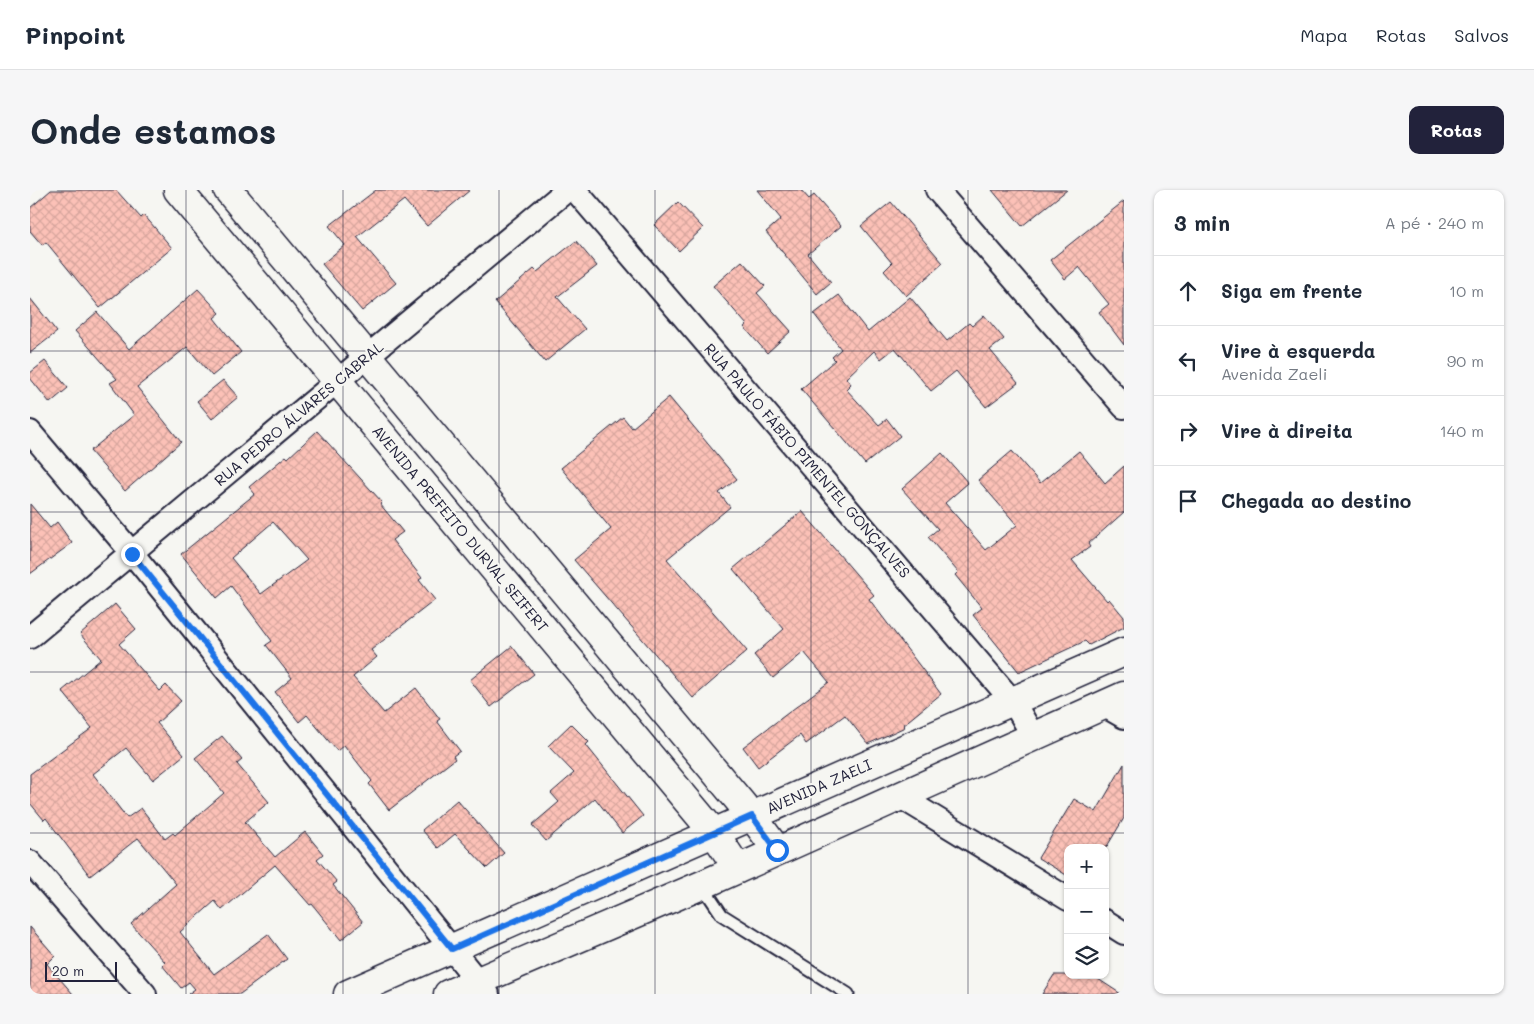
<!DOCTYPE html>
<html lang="pt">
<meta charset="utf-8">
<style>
body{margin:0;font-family:Mali,sans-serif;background:#f6f6f7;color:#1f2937}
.controls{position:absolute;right:15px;bottom:15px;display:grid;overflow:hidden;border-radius:10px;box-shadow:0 1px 4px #0004}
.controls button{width:45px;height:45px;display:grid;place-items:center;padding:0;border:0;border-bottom:1px solid #e0e1e3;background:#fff;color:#1f2937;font:25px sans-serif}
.scale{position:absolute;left:15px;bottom:12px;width:72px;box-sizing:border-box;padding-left:5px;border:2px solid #22223b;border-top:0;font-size:14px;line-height:18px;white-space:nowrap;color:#22223b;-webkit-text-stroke:4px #f6f6f2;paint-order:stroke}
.stop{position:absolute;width:15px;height:15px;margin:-11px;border:4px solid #1a73e8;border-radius:50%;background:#fff}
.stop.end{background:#1a73e8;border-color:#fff;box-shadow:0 1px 5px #0008}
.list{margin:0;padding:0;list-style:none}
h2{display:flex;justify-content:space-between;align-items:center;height:65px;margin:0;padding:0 20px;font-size:21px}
h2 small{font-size:16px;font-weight:400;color:#747a83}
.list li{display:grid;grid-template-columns:32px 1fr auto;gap:15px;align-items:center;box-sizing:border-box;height:70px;padding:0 20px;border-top:1px solid #e0e1e3}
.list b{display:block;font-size:19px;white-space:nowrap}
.list p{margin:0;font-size:16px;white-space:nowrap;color:#747a83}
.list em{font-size:16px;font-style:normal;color:#747a83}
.icon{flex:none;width:28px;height:28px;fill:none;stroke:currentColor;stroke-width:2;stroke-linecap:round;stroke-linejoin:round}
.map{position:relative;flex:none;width:1094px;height:804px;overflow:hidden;border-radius:10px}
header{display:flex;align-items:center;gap:30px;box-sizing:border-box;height:70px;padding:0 25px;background:#fff;border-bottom:1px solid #e0e1e3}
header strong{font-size:24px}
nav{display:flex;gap:28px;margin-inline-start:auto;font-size:18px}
.intro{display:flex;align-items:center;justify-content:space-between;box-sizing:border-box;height:120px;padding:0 30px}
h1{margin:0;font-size:35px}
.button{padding:12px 22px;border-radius:10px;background:#22223b;color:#fff;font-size:18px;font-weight:700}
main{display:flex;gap:30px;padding:0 30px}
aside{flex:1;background:#fff;border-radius:10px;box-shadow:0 1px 4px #0004}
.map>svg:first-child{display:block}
</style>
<header>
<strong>Pinpoint</strong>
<nav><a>Mapa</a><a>Rotas</a><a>Salvos</a></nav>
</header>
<div class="intro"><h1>Onde estamos</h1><a class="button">Rotas</a></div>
<main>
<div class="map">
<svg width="1094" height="804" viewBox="0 0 1094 804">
<defs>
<pattern id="building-cross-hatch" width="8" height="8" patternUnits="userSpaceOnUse" patternTransform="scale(1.25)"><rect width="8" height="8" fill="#fcc1b7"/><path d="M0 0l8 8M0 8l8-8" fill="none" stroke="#d8a69e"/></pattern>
</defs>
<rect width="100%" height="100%" fill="#f6f6f2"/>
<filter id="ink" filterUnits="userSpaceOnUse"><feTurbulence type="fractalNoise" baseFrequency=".02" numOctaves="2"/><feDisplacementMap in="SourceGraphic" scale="10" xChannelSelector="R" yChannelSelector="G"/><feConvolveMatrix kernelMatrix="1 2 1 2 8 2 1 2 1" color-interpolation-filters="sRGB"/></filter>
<g filter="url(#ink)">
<path fill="url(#building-cross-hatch)" stroke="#22223b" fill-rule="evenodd" d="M21,0H86L111,28L114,25L142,58L70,118L16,52L12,55L0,41V18Z
M346,0H440L397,36L374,10L327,47L366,93L332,121L292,74L315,55L299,36Z
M727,0H771L779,9L784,5L811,36L778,64L801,92L787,104L736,42L751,29Z
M962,0H1037L992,36Z
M1094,11V155L1069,122L1079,114L1049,77L1035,89L1020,70Z
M648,12L673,38L649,61L624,35Z
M861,12L913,73L876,106L854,81L862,73L831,36Z
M546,51L567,76L527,107L555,139L515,172L465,112L504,79L507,82Z
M712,71L735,96L727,103L761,141L737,163L714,137L717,135L683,96Z
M168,99L190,123L184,128L211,162L182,186L157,157L107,197L151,252L95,301L60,261L104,225L80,193L87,189L45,141L67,122L99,159Z
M809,105L838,142L880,107L917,151L939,133L942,136L954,125L974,149L960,160L988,193L956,217L926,181L901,201L865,158L851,169L844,161L816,188L821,194L816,199L849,235L857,229L870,246L835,274L771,199L805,170L802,167L811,159L784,124Z
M0,108L27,142L0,163Z
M15,171L38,198L20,213L0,188V183Z
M193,190L208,207L182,229L167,211Z
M639,207L707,289L689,303L700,317L637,369L717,461L663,508L544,370L581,339L531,278L593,227L602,238Z
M287,241L352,312L350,314L373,342L362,350L392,388L389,390L405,410L341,460L347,467L323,487L354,523L386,498L410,529L407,531L430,561L423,566L425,569L359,620L339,594L342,591L314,555L307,561L277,525L269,532L245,502L262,488L236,455L242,451L201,396L187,408L151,364L225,304L219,297L256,266L258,268ZM243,332L277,370L231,404L201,368Z
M982,261L1010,293L1049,261L1075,293L1094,276V322L1058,354L1060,357L1042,370L1077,411L1079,409L1094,427V437L1059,455L1055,451L989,482L943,425L952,418L925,385L928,382L898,347L908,339L872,299L912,263L938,293L915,313L956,360L987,335L948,290Z
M0,314L20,338L27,332L42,353L0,384Z
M772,321L844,405L839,409L911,504L873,535L875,537L838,554L815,525L776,554L770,545L728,577L713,557L799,492L774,462L743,488L724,465L754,439L703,379Z
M85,414L106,439L89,454L130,501L136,495L151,511L127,533L154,565L123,590L96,558L63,584L97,628L111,618L135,649L143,643L145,645L194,603L165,568L192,546L212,570L207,574L239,612L215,632L245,667L275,642L293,664L287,669L307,692L303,695L333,732L311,750L282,714L280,715L245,675L192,720L185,711L150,742L184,784L238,744L257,769L210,804H158L165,799L159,792L151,798L132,775L135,772L101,734L146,694L108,648L60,686L16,628L14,630L0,613V584L62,538L32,501L71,469L50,444Z
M482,456L504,484L461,517L440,490Z
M541,534L559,552L556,555L613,626L592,643L565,608L516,651L502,635L529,612L521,603L544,583L518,556Z
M1094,574V628L1076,658H1038V686L1008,668L1044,609L1066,622Z
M427,610L474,663L457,678L425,644L408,658L392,640Z
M0,737L25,766L17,774L43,804H0Z
M1024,785H1062L1091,804H1012Z"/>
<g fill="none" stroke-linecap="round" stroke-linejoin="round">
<g stroke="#22223b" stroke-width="15">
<path id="service" d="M672,695L692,725L818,804"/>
</g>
<g stroke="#22223b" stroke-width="26">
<path id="minor" d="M545,0L984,513L1003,546
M907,0L1094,217
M0,242L102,363L458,804
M0,447L537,0
M1073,515L1094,527
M869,606L1038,709
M0,672L115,804
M1075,731L1094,743"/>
</g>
<g stroke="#22223b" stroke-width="31">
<path id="tertiary" d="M148,0L685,644L708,679
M198,0L722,626L747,660
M318,804L1094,462
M418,804L672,695L1094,506"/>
</g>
<use href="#service" stroke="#f6f6f2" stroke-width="11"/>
<use href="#minor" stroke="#f6f6f2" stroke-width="22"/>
<use href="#tertiary" stroke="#f6f6f2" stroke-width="28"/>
</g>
</g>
<g fill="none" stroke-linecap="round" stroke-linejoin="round" filter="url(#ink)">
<path stroke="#1a73e8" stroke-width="6" d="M102,364L422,759L722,626L747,660"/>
</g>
<path fill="none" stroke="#22223b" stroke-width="1" stroke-opacity="0.55" d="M156,0V804M313,0V804M469,0V804M625,0V804M781,0V804M938,0V804M0,161H1094M0,322H1094M0,482H1094M0,643H1094"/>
<g text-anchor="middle" stroke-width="4.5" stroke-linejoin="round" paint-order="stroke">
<g font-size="15" fill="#22223b" stroke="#f6f6f2">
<text transform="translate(269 224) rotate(-40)" y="5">RUA PEDRO ÁLVARES CABRAL</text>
<text transform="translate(777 271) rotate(49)" y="5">RUA PAULO FÁBIO PIMENTEL GONÇALVES</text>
<text transform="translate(430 339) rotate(50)" y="5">AVENIDA PREFEITO DURVAL SEIFERT</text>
<text transform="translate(789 597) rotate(-24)" y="5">AVENIDA ZAELI</text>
</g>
</g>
</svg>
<div class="controls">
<button>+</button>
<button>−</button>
<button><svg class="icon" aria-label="layers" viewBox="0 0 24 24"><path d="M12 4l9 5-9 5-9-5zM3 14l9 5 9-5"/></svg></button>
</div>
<div class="scale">20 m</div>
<div class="stop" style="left:747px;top:660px"></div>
<div class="stop end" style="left:102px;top:364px"></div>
</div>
<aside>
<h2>3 min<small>A pé · 240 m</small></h2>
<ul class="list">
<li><svg class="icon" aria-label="ahead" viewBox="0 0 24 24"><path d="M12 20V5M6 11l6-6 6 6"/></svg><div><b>Siga em frente</b></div><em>10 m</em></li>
<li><svg class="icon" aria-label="left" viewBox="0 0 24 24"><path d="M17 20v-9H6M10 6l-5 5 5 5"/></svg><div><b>Vire à esquerda</b><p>Avenida Zaeli</p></div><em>90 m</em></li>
<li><svg class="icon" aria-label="right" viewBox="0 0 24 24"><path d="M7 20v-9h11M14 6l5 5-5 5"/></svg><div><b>Vire à direita</b></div><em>140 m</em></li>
<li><svg class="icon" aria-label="arrive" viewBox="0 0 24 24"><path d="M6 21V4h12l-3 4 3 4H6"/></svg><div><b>Chegada ao destino</b></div></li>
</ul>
</aside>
</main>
